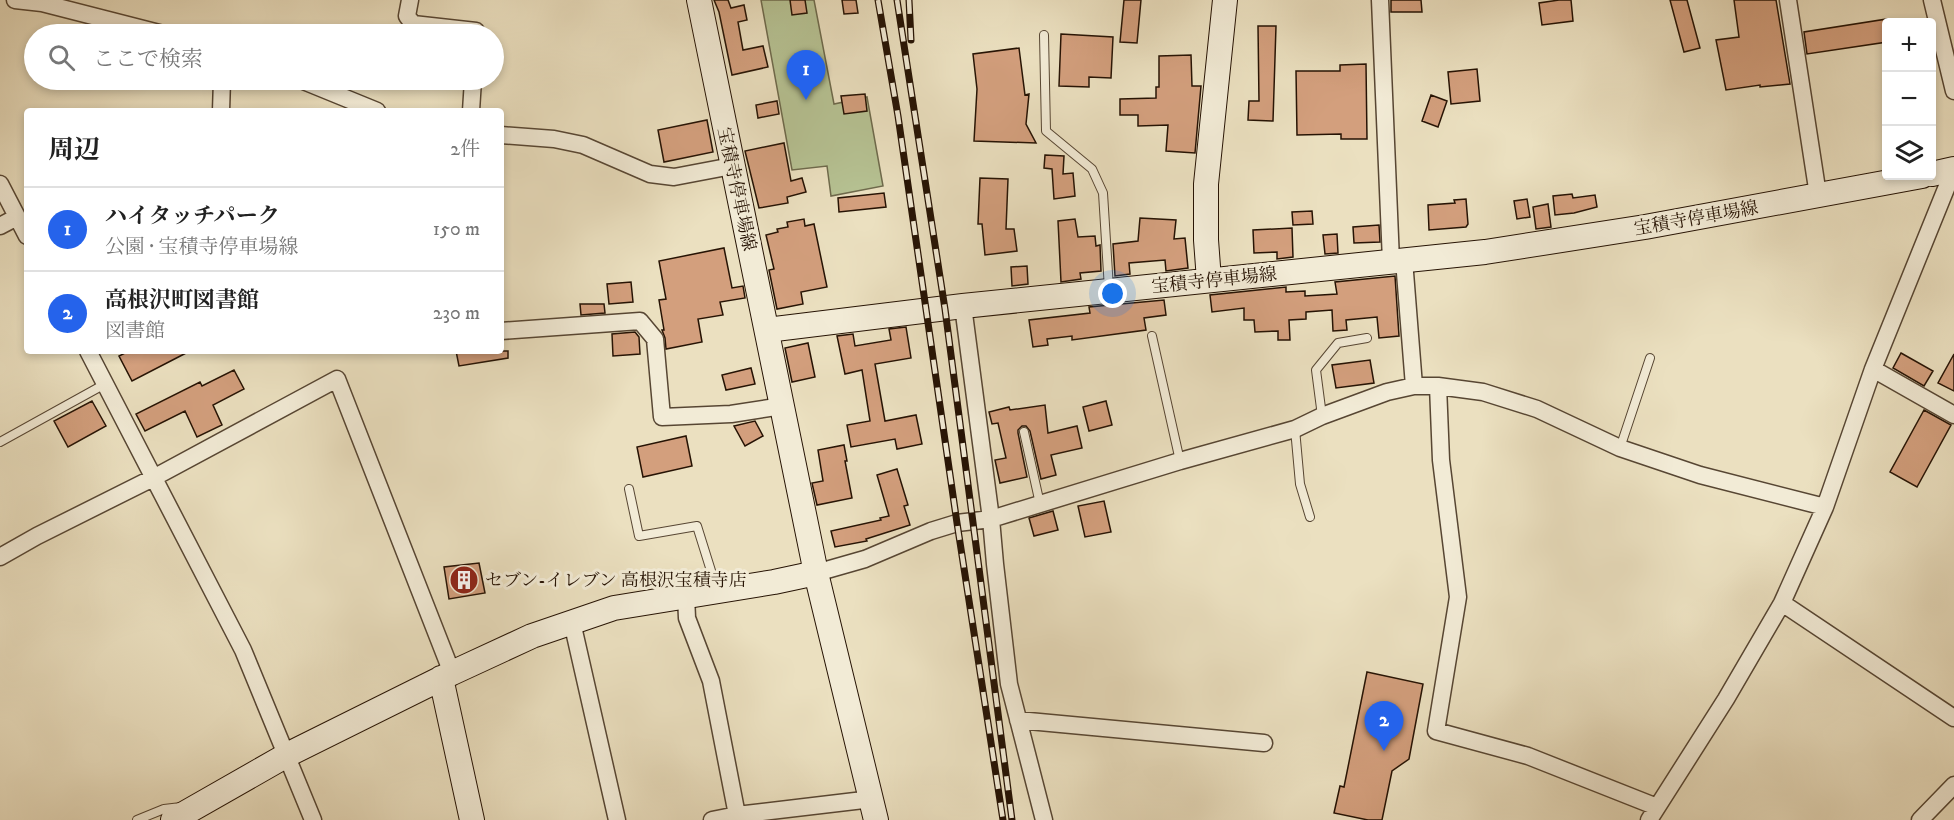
<!DOCTYPE html>
<html lang="ja">
<meta charset="utf-8">
<style>
body{margin:0;font-family:"IM FELL DW Pica","Noto Serif JP",serif;background:#f6f6f6;color:#222}
.controls{position:absolute;right:18px;top:18px;display:grid;overflow:hidden;border-radius:6px;box-shadow:0 3px 9px #0003}
.controls button{width:54px;height:54px;display:grid;place-items:center;padding:0;border:0;border-bottom:2px solid #e0e0e0;background:#fff;color:#222;font:30px sans-serif}
.you{position:absolute;left:1113px;top:294px;width:21px;height:21px;margin:-15px;border:4px solid #fff;border-radius:50%;background:#1a73e8;box-shadow:0 0 0 9px #1a73e833}
.badge{display:grid;place-items:center;width:39px;height:39px;border-radius:50%;background:#2563eb;color:#fff;font-size:20px;font-weight:700}
.pin{position:absolute;translate:-50% -50px;filter:drop-shadow(0 2px 3px #0008)}
.pin::after{content:'';position:absolute;top:32px;width:21px;height:18px;background:inherit;clip-path:polygon(0 0,100% 0,50% 100%)}
.list{margin:0;padding:0;list-style:none}
h2{display:flex;justify-content:space-between;align-items:center;height:78px;margin:0;padding:0 24px;font-size:26px}
h2 small{font-size:20px;font-weight:400;color:#767676}
.list li{display:grid;grid-template-columns:39px 1fr auto;gap:18px;align-items:center;box-sizing:border-box;height:84px;padding:0 24px;border-top:2px solid #e0e0e0}
.list b{display:block;font-size:22px;white-space:nowrap}
.list p{margin:0;font-size:20px;white-space:nowrap;color:#767676}
.list em{font-size:20px;font-style:normal;color:#767676}
.icon{flex:none;width:33px;height:33px;fill:none;stroke:currentColor;stroke-width:2;stroke-linecap:round;stroke-linejoin:round}
.map{position:relative;flex:none;width:1954px;height:820px;overflow:hidden}
.search{position:absolute;background:#fff;box-shadow:0 3px 9px #0003;left:24px;top:24px;width:480px;height:66px;display:flex;align-items:center;gap:15px;box-sizing:border-box;padding:0 21px;border-radius:33px;color:#767676;font-size:22px}
.panel{position:absolute;background:#fff;box-shadow:0 3px 9px #0003;left:24px;top:108px;width:480px;height:246px;border-radius:6px}
.map>svg:first-child{display:block}
</style>
<div class="map">
<svg width="1954" height="820" viewBox="0 0 1954 820">
<rect width="100%" height="100%" fill="#ebe0c0"/>
<filter id="stains"><feTurbulence type="fractalNoise" baseFrequency=".00333" numOctaves="4"/><feColorMatrix values="0 0 0 0 .2 0 0 0 0 .09 0 0 0 0 .02 0 0 0 .5 -.17"/></filter>
<radialGradient id="worn" r=".72"><stop offset=".6" stop-color="#630" stop-opacity="0"/><stop offset="1" stop-color="#630" stop-opacity=".3"/></radialGradient>
<path fill="#b6c293" stroke="#6e6a4c" stroke-width="1.5" d="M761,0H814L834,104L867,97L883,186L831,196L827,166L792,170Z"/>
<path fill="#d39f7d" stroke="#261304" stroke-width="1.5" d="M714,0H728L731,8L744,5L747,20L738,22L743,50L763,46L768,67L732,75L719,12Z
M790,0H805L807,13L792,15Z
M842,0H856L858,13L844,14Z
M1124,0H1141L1137,43L1120,42Z
M1391,0H1421L1422,12H1391Z
M1559,0H1571L1573,21L1542,25L1539,3Z
M1670,0H1687L1700,48L1684,52Z
M1734,0H1776L1790,84L1760,87V85L1726,90L1716,40L1739,37Z
M1887,19V42L1807,54L1804,32Z
M1258,26H1276L1273,121L1248,120L1249,101H1259Z
M1061,34L1113,37L1111,78L1089,77V87L1059,86Z
M1019,48L1025,95L1029,94L1026,124L1036,143L974,141L977,89L973,54Z
M1191,55L1192,86H1201L1195,153L1166,151L1168,125L1138,126V115H1120V99L1156,98V87H1159V56Z
M1366,64L1367,139H1341V134L1297,135L1296,71H1340V65Z
M1477,69L1480,101L1451,104L1448,72Z
M865,94L867,111L844,114L841,96Z
M1431,95L1447,101L1438,127L1422,121Z
M777,101L779,114L758,118L756,105Z
M707,120L713,152L664,162L658,130Z
M784,143L791,181L802,178L806,192L787,197L788,203L759,208L745,151Z
M1045,155L1064,156L1063,174L1073,173L1075,196L1054,199L1052,169L1044,168Z
M980,178L1008,179L1006,229H1014L1017,251L985,255L982,224H978Z
M884,193L886,207L839,212L838,198Z
M1572,194L1573,198L1595,195L1597,207L1574,213L1555,215L1553,196Z
M1466,199L1468,224L1466,227L1429,230L1428,205L1455,203L1454,200Z
M1527,199L1530,217L1517,219L1514,201Z
M1548,204L1551,227L1536,229L1533,207Z
M1312,211L1313,224L1293,225L1292,212Z
M1140,218L1176,220L1174,239L1185,238L1188,268L1166,271L1165,260L1129,263L1130,274L1115,276L1113,244L1138,241Z
M804,219L805,226L814,224L827,287L801,292L803,304L777,309L769,270L774,269L766,235L778,232L777,229L788,227L787,222Z
M1075,219L1078,237L1095,236L1096,246L1100,245L1101,271L1080,273L1081,279L1061,282L1058,221Z
M1379,225L1380,242L1354,243L1353,227Z
M1292,228L1293,257L1277,259V252L1254,253L1253,230Z
M1337,234L1338,253L1325,254L1323,235Z
M724,248L732,288L743,286L745,298L720,302L723,315L698,319L702,342L666,349L665,338L662,330H664L659,300L666,299L659,261Z
M1027,266L1028,284L1012,286L1011,267Z
M1395,276L1399,336L1379,338L1377,317L1346,320L1347,330L1333,331L1332,310L1306,312V319L1289,320L1290,340H1278V331L1255,332L1254,320H1244V308L1212,312L1210,295L1286,287V292L1305,291V296L1337,294L1335,282Z
M631,282L633,302L609,304L607,284Z
M1164,300L1166,315L1144,318L1146,330L1072,340V336L1047,339L1048,345L1033,347L1029,320L1090,313L1089,307Z
M580,304H604L605,313L581,315Z
M906,327L911,358L875,364L885,421L916,415L922,444L897,449L895,439L851,447L847,425L870,421L862,370L845,374L837,336L853,334L855,346L891,340L889,329Z
M635,332L639,337L640,354L613,356L612,334Z
M808,343L815,377L792,382L785,348Z
M129,351H190L132,381L119,356Z
M456,351H508V358L459,366Z
M1901,353L1933,371L1924,386L1893,368Z
M1954,354V391L1938,383Z
M1370,360L1374,383L1336,388L1332,365Z
M751,368L755,384L726,390L722,375Z
M234,370L244,389L213,405L222,425L197,437L185,411L145,431L136,414L200,382L202,386Z
M92,401L106,426L68,447L54,421Z
M1106,401L1112,425L1089,431L1083,407Z
M1045,405L1048,433L1077,426L1082,448L1051,455L1056,475L1041,479L1030,431L1026,426H1022L1018,430V433L1027,477L1000,483L995,460L1006,458L998,423L992,424L989,412L1009,407L1010,410Z
M1924,410L1951,425L1917,487L1890,472Z
M755,421L763,436L745,446L734,426Z
M686,436L692,466L643,477L637,447Z
M844,445L847,461H845L852,498L817,505L812,483L823,481L818,450Z
M897,469L908,505L904,506L910,525L866,539L867,541L835,547L831,531L881,520L880,518L889,516L877,475Z
M1104,501L1111,532L1085,537L1078,506Z
M1053,511L1058,530L1034,536L1029,518Z
M479,563L485,593L449,599L444,567Z
M1367,672L1423,684L1409,759L1392,771L1382,820H1368L1334,813L1340,786L1344,787Z"/>
<g fill="none" stroke-linecap="round" stroke-linejoin="round">
<g stroke="#574633" stroke-width="10">
<path id="lane" d="M1044,35L1046,131L1092,169L1103,193L1109,289
M1152,336L1180,461
M1322,416L1316,370L1338,343L1367,338
M1295,429L1300,484L1310,517
M1024,432L1040,504
M0,442L105,384
M1620,448L1650,358
M629,489L639,536L697,526L717,590
M137,820L164,809L181,807"/>
</g>
<g stroke="#574633" stroke-width="19">
<path id="street" d="M15,0L42,3L163,34
M410,0L407,16L413,24L476,31V34
M1380,0L1391,261
M1788,0L1818,195
M1932,0L1954,91
M301,80L377,111
M221,111L222,80
M471,111L473,80
M501,135L554,139L583,145L650,174L674,177L732,166
M0,184L27,236
M0,226L17,217
M1404,260L1414,386
M963,306L991,519L995,564L1009,684L1044,820
M501,331L640,321L655,339L662,417L731,414L782,406
M88,351L243,650L313,820
M1873,369L1954,415
M1438,386L1441,460L1458,597L1436,731L1528,756L1657,807
M0,557L37,536L155,477L337,379L452,673
M816,573L865,559L931,531L957,523L991,519L1180,461L1295,429L1322,416L1387,392L1414,386H1438L1483,392L1537,409L1620,448L1700,475L1825,507
M686,596L687,618L711,681L737,815L712,820
M1782,603L1954,718
M572,622L617,820
M1018,720L1264,743
M737,815L872,799
M1649,820L1726,699L1782,603L1825,507L1873,369L1954,169
M1920,820L1954,785"/>
</g>
<g stroke="#261304" stroke-width="26">
<path id="secondary" d="M699,0L816,573L876,820
M1932,174L1954,169
M1209,280L1206,240V184L1225,0
M767,330L963,306L1485,252L1645,227L1922,176
M441,678L472,820
M173,820L287,755L452,673L532,636L614,608L774,582L816,573"/>
</g>
<use href="#lane" stroke="#f2ebd6" stroke-width="8"/>
<use href="#street" stroke="#f2ebd6" stroke-width="16"/>
<use href="#secondary" stroke="#f2ebd6" stroke-width="24"/>
<g stroke="#261304" stroke-width="7">
<path id="rail" d="M878,0L898,116L957,523L1003,820
M897,0L945,309L1012,820
M909,0L911,40"/>
</g>
<use href="#rail" stroke="#f2ebd6" stroke-width="4.5" stroke-dasharray="14" stroke-linecap="butt"/>
</g>
<defs>
<g id="building-disc" transform="scale(1.5)"><circle r="9.5" fill="#8f2418" stroke="#f2ebd6"/><path d="M-4-6H4V6H1V3H-1V6H-4ZM-2.5-4.3h1.7v1.8h-1.7ZM.8-4.3h1.7v1.8H.8ZM-2.5-1h1.7V.8h-1.7ZM.8-1h1.7V.8H.8Z" fill="#fff"/></g>
</defs>
<g fill-rule="evenodd">
<use href="#building-disc" x="464" y="580"/>
</g>
<g text-anchor="middle" stroke-width="6" stroke-linejoin="round" paint-order="stroke">
<g font-size="18" fill="#261304" stroke="#f2ebd6">
<text transform="translate(737 189) rotate(78)" y="6">宝積寺停車場線</text>
<text transform="translate(1696 218) rotate(-10)" y="6">宝積寺停車場線</text>
<text transform="translate(1214 280) rotate(-6)" y="6">宝積寺停車場線</text>
</g>
<g font-size="18" fill="#261304" stroke="#f2ebd6" text-anchor="start">
<text x="485" y="586">セブン-イレブン 高根沢宝積寺店</text>
</g>
</g>
<rect width="100%" height="100%" filter="url(#stains)"/>
<rect width="100%" height="100%" fill="url(#worn)"/>
</svg>
<div class="controls">
<button>+</button>
<button>−</button>
<button><svg class="icon" aria-label="layers" viewBox="0 0 24 24"><path d="M12 4l9 5-9 5-9-5zM3 14l9 5 9-5"/></svg></button>
</div>
<div class="you"></div>
<div class="pin badge" style="left:806px;top:100px">1</div>
<div class="pin badge" style="left:1384px;top:751px">2</div>
<div class="search"><svg class="icon" aria-label="search" viewBox="0 0 24 24"><circle cx="10" cy="10" r="6"/><path d="M15 15l6 6"/></svg>ここで検索</div>
<section class="panel">
<h2>周辺<small>2件</small></h2>
<ul class="list">
<li><span class="badge">1</span><div><b>ハイタッチパーク</b><p>公園 · 宝積寺停車場線</p></div><em>150 m</em></li>
<li><span class="badge">2</span><div><b>高根沢町図書館</b><p>図書館</p></div><em>230 m</em></li>
</ul>
</section>
</div>
